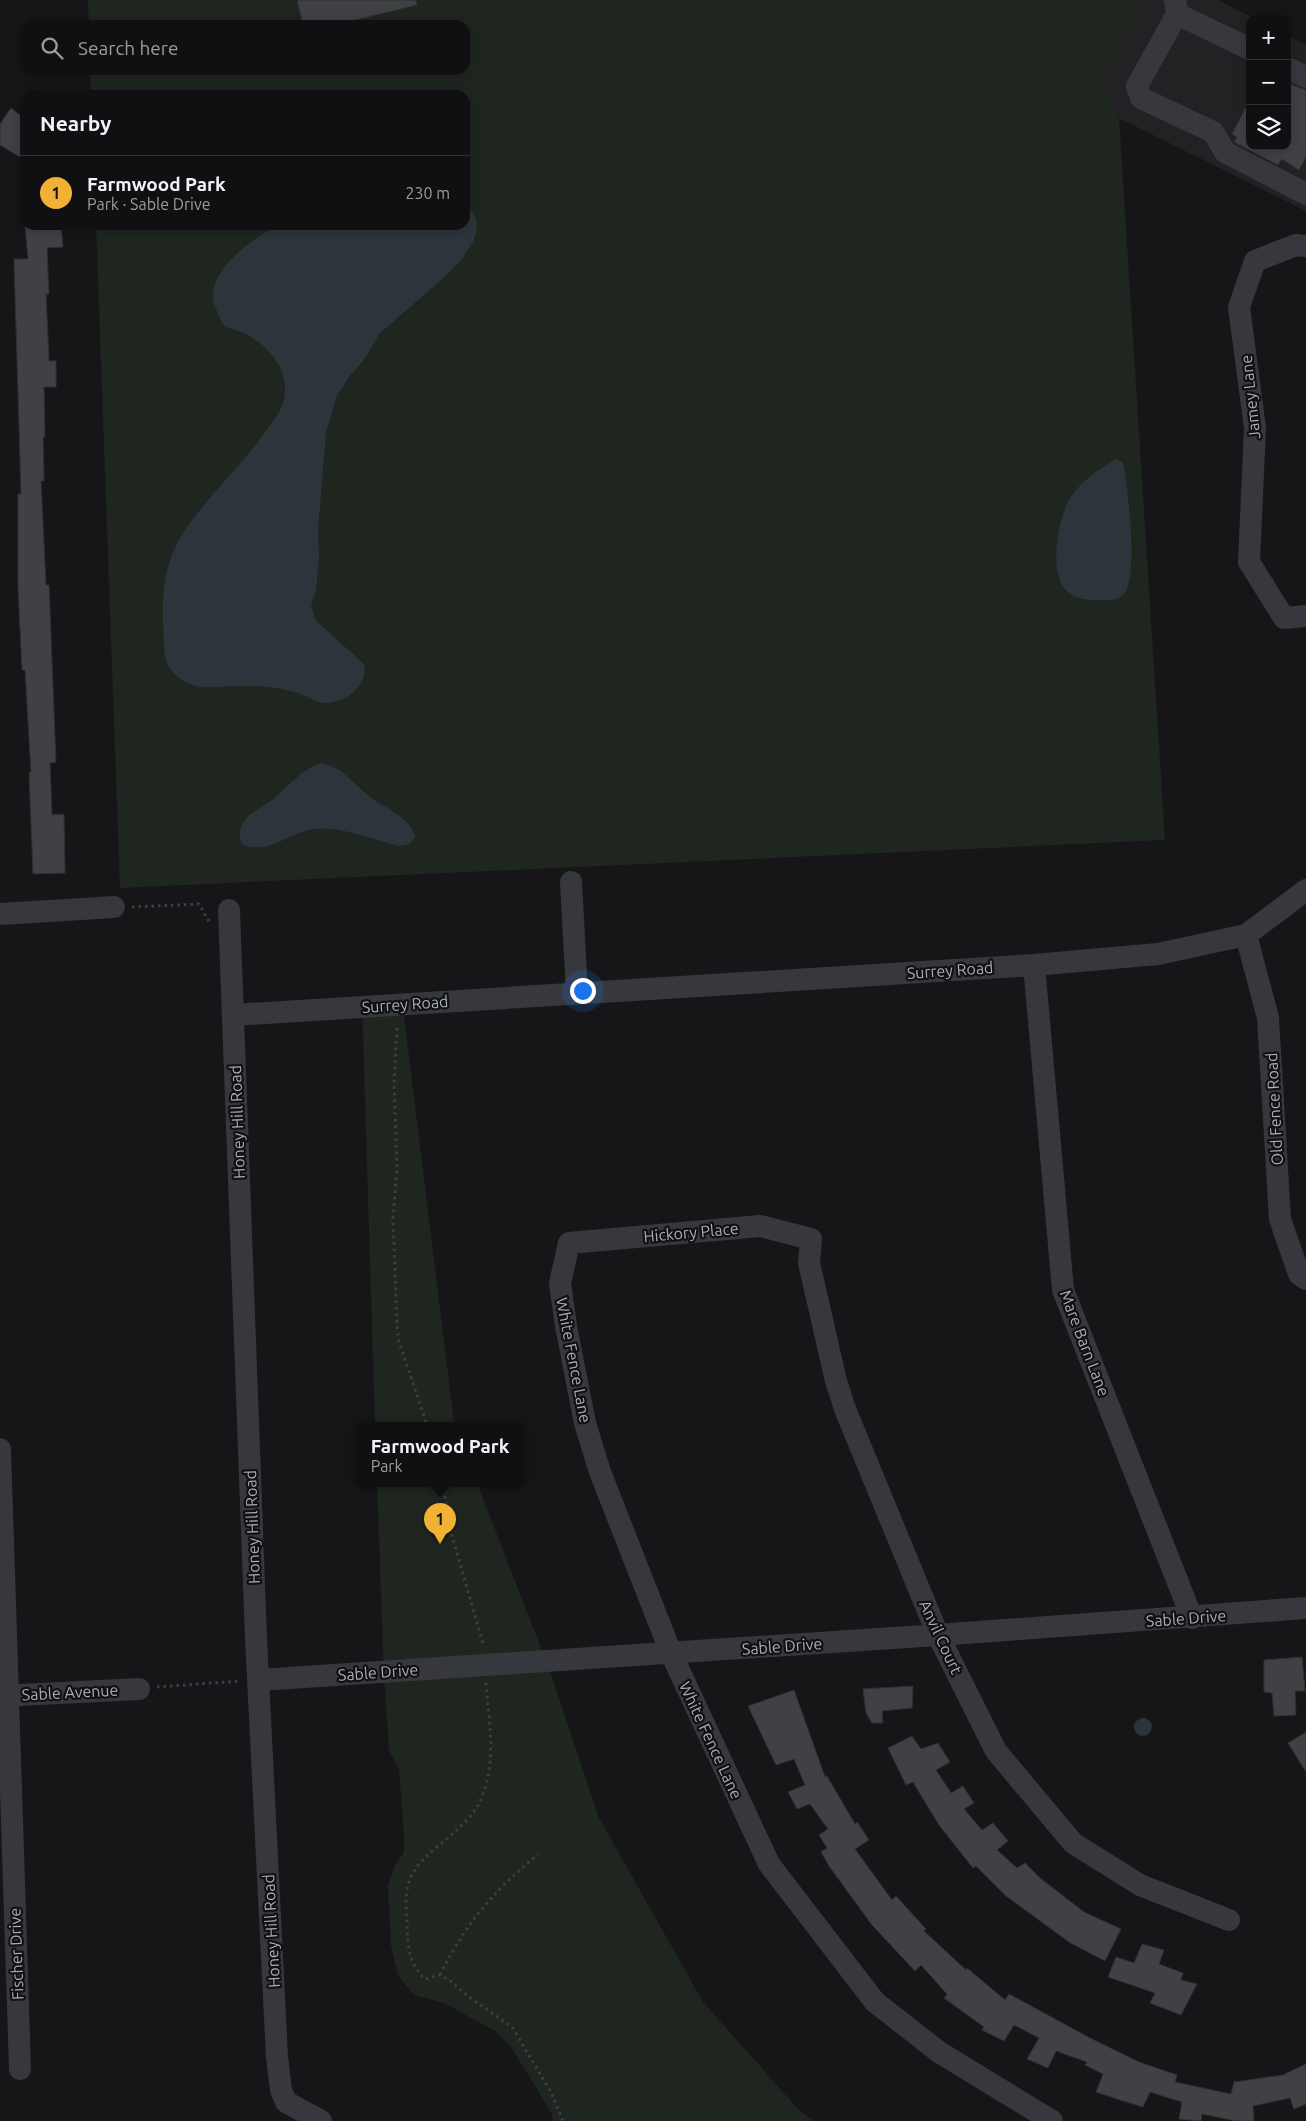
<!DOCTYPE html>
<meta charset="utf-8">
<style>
body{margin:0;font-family:Ubuntu,sans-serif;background:#19191b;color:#f1f3f6}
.controls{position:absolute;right:15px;top:15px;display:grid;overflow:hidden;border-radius:10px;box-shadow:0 2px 12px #0003}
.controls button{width:45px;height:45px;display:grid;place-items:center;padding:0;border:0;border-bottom:1px solid #303032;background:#101012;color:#f1f3f6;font:25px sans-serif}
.you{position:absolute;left:582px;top:990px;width:18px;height:18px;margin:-12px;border:4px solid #fff;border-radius:50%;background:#1a73e8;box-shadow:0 0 0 8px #1a73e833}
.badge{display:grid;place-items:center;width:32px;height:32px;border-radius:50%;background:#f2b134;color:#111;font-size:16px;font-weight:700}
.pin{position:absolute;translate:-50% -41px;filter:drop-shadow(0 1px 2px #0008)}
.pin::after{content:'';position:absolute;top:26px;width:18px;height:15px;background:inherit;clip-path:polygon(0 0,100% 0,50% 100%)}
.popup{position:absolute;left:354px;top:1422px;width:172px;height:65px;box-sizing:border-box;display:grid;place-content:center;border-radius:10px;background:#101012;filter:drop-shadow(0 1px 4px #0005);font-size:16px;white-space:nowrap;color:#9c9d9f}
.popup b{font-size:19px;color:#f1f3f6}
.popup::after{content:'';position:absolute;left:50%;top:100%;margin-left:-10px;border:10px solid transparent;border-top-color:#101012}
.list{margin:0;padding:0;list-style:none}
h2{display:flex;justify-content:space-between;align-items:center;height:65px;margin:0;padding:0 20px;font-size:21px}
h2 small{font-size:16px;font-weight:400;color:#9c9d9f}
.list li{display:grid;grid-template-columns:32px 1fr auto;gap:15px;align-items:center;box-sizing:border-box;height:75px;padding:0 20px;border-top:1px solid #303032}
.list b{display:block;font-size:19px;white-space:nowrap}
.list p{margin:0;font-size:16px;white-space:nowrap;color:#9c9d9f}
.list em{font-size:16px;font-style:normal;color:#9c9d9f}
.icon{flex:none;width:28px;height:28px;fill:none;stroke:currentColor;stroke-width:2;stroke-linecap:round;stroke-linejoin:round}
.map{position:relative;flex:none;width:1306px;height:2121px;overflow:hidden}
.search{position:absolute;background:#101012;box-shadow:0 2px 12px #0003;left:20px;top:20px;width:450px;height:55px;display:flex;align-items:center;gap:12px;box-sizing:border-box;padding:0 18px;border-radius:15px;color:#9c9d9f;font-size:19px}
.panel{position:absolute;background:#101012;box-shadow:0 2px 12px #0003;left:20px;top:90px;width:450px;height:140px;border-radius:15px}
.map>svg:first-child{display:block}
</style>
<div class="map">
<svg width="1306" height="2121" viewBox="0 0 1306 2121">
<rect width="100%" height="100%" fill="#161618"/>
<path fill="#222225" d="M1144,0H1218L1255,19H1250V146H1287V35L1306,45V211L1119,118L1104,82Z"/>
<path fill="#1e261f" d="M88,0H1144L1104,82L1119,118L1165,840L120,888L96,225H465V95H91L90,70H465V25H89Z
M402,1000L454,1422L455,1425H375L362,1002Z
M377,1483H477L548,1666L598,1816L703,2002L799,2110L814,2121H553L551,2112L511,2047L495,2031L444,2003L414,1995L398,1976L391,1946L388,1886L395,1865L404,1852V1835L399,1770L389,1750L384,1677Z"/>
<path fill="#2c353c" d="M465,201L475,216L477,227L474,240L462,259L447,275L379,334L364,360L349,377L337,396L326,432L318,531L319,558L316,590L311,606L316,621L364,664C368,686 347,702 326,703C317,703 309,697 301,694C285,689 267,686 251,686C231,684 208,691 189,684C180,680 170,672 167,663C163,650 164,635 163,621C162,594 165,565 178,542C198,505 238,471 263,435C272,422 285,409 285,391C286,364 265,343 242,332C237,330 228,329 224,325C221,322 219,315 217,311C198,275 252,239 278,225H465Z
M1116,459L1123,462C1128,487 1138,574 1125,593C1120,600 1108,601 1100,600C1090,600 1079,600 1071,594C1046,580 1058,518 1070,498C1081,481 1099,469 1116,459Z
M322,763C343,768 353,783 369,796C383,807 410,817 415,836C411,845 408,845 398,846C370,839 337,824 308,830C284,836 267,855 242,844C238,836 239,829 244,822C249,813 263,807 272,800C288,787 301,769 322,763Z
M1134 1727a9 9 0 1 1 18 0a9 9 0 1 1-18 0Z"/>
<path fill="#404145" stroke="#303034" d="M297,0H416L417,5L335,25H303Z
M1287,83L1306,90V157L1299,170L1282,159L1278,165L1234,142L1237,137L1232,134L1250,99V146H1287Z
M11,108L25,119V160L0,145V124Z
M25,225H61L63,247L47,248L49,294H46L49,361H56V387H44L45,437H43L44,481H41L46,585H49L56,762L50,763L52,815L64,814L65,873L33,874L29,773L31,772L25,670H22L18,587V494H21L14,259H28Z
M1302,1657L1305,1691H1295L1296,1715L1274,1716L1272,1693L1264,1692V1660Z
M913,1686L912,1708L882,1711L883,1723H872L866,1713L863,1689Z
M794,1690L825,1777L827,1776L855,1824L857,1822L869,1840L855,1849L892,1900L896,1896L926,1929L924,1931L966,1970L967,1968L1005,2000L1009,1994L1090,2038L1139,2062L1177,2075L1175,2082L1231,2094L1234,2082L1283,2075L1306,2064V2104L1294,2109L1290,2098L1253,2106L1254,2121H1236L1202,2114L1201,2121L1179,2119L1182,2102L1150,2092L1143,2107L1120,2100L1096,2092L1103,2074L1085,2065L1087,2062L1056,2051L1048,2068L1027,2059L1039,2038L1014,2025L1004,2041L982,2030L984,2027L944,1998L947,1994L921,1965L915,1971L872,1925L829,1866L821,1852L827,1848L819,1835L828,1829L810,1804L797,1809L788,1792L805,1785L794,1759L776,1765L748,1706Z
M1306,1732V1772L1288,1743Z
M912,1736L921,1749L938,1743L950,1762L936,1770L951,1793L963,1786L974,1803L964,1809L982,1830L993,1823L1008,1841L997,1850L1017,1868L1025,1863L1040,1878L1084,1912L1121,1929L1105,1961L1069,1942L1006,1896L976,1866L973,1868L939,1825L913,1782L906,1785L888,1748Z
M1142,1944L1164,1950L1159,1964L1183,1973L1181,1980L1197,1984L1181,2015L1150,2003L1155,1993L1108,1977L1116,1957L1134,1963Z"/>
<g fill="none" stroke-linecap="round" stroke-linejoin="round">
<path stroke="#3d3f44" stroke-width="3" stroke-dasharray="2.5 4" stroke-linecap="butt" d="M132,907L199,904L210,923
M397,1028L394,1084L397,1168L393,1218L397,1326L399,1342L427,1425
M443,1483L449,1525L484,1647
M486,1683C489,1722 497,1762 481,1799C467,1833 417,1852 409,1882C404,1896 407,1913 407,1927C408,1948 409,1964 425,1979L440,1975L448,1979L469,1997L512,2027L551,2092L563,2121
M157,1687L241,1681
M440,1975C468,1919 492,1894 538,1854"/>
<path stroke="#37383d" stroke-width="22" d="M1175,0L1177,14L1250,49
M1177,14L1137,86L1141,98L1213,132L1225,152L1306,194
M1287,68L1306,77
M1306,246L1296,245L1255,261L1239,307L1255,428L1249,562L1284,618L1306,616
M571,882L577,993
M229,910L256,1638L277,2057L281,2090L286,2102L321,2121
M0,914L114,907
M1246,935L1268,1018L1280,1219L1299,1274L1306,1279
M1034,965L1063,1290L1192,1618
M233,1015L1034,965L1158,954L1246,935L1306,890
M0,1449L20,2069
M259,1680L938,1635L1306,1608
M0,1696L139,1689
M1052,2121L939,2052L875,2002L769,1864L671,1653L600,1472L585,1423L566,1326L560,1283L569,1243L760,1226L811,1239L809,1263L836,1381L845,1409L938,1635L996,1751L1073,1843L1140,1885L1229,1920"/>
</g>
<g text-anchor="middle" stroke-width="4.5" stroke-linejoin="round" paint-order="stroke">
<g font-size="16" fill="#a8adb8" stroke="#111113">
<text transform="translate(1250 397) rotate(-96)" y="6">Jamey Lane</text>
<text transform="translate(950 970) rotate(-4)" y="6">Surrey Road</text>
<text transform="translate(405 1004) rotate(-4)" y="6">Surrey Road</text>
<text transform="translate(1274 1109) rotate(-93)" y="6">Old Fence Road</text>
<text transform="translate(237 1122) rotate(-92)" y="6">Honey Hill Road</text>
<text transform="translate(691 1232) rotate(-5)" y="6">Hickory Place</text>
<text transform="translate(1085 1343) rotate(69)" y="6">Mare Barn Lane</text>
<text transform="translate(574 1360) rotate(79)" y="6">White Fence Lane</text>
<text transform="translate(252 1527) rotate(-92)" y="6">Honey Hill Road</text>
<text transform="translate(1186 1618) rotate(-4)" y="6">Sable Drive</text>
<text transform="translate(941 1637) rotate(65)" y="6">Anvil Court</text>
<text transform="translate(782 1646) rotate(-4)" y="6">Sable Drive</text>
<text transform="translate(378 1672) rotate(-4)" y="6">Sable Drive</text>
<text transform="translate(70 1692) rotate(-3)" y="6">Sable Avenue</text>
<text transform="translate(711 1740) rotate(65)" y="6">White Fence Lane</text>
<text transform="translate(271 1931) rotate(-93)" y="6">Honey Hill Road</text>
<text transform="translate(16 1954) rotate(-92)" y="6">Fischer Drive</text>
</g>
</g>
</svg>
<div class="controls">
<button>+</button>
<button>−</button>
<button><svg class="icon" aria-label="layers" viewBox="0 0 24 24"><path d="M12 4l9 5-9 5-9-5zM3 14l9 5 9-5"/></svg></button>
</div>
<div class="you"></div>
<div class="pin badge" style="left:440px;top:1544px">1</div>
<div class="popup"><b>Farmwood Park</b>Park</div>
<div class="search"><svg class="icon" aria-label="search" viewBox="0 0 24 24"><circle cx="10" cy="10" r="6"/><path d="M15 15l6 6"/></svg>Search here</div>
<section class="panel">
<h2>Nearby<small></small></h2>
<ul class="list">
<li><span class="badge">1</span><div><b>Farmwood Park</b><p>Park · Sable Drive</p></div><em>230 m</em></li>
</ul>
</section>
</div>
